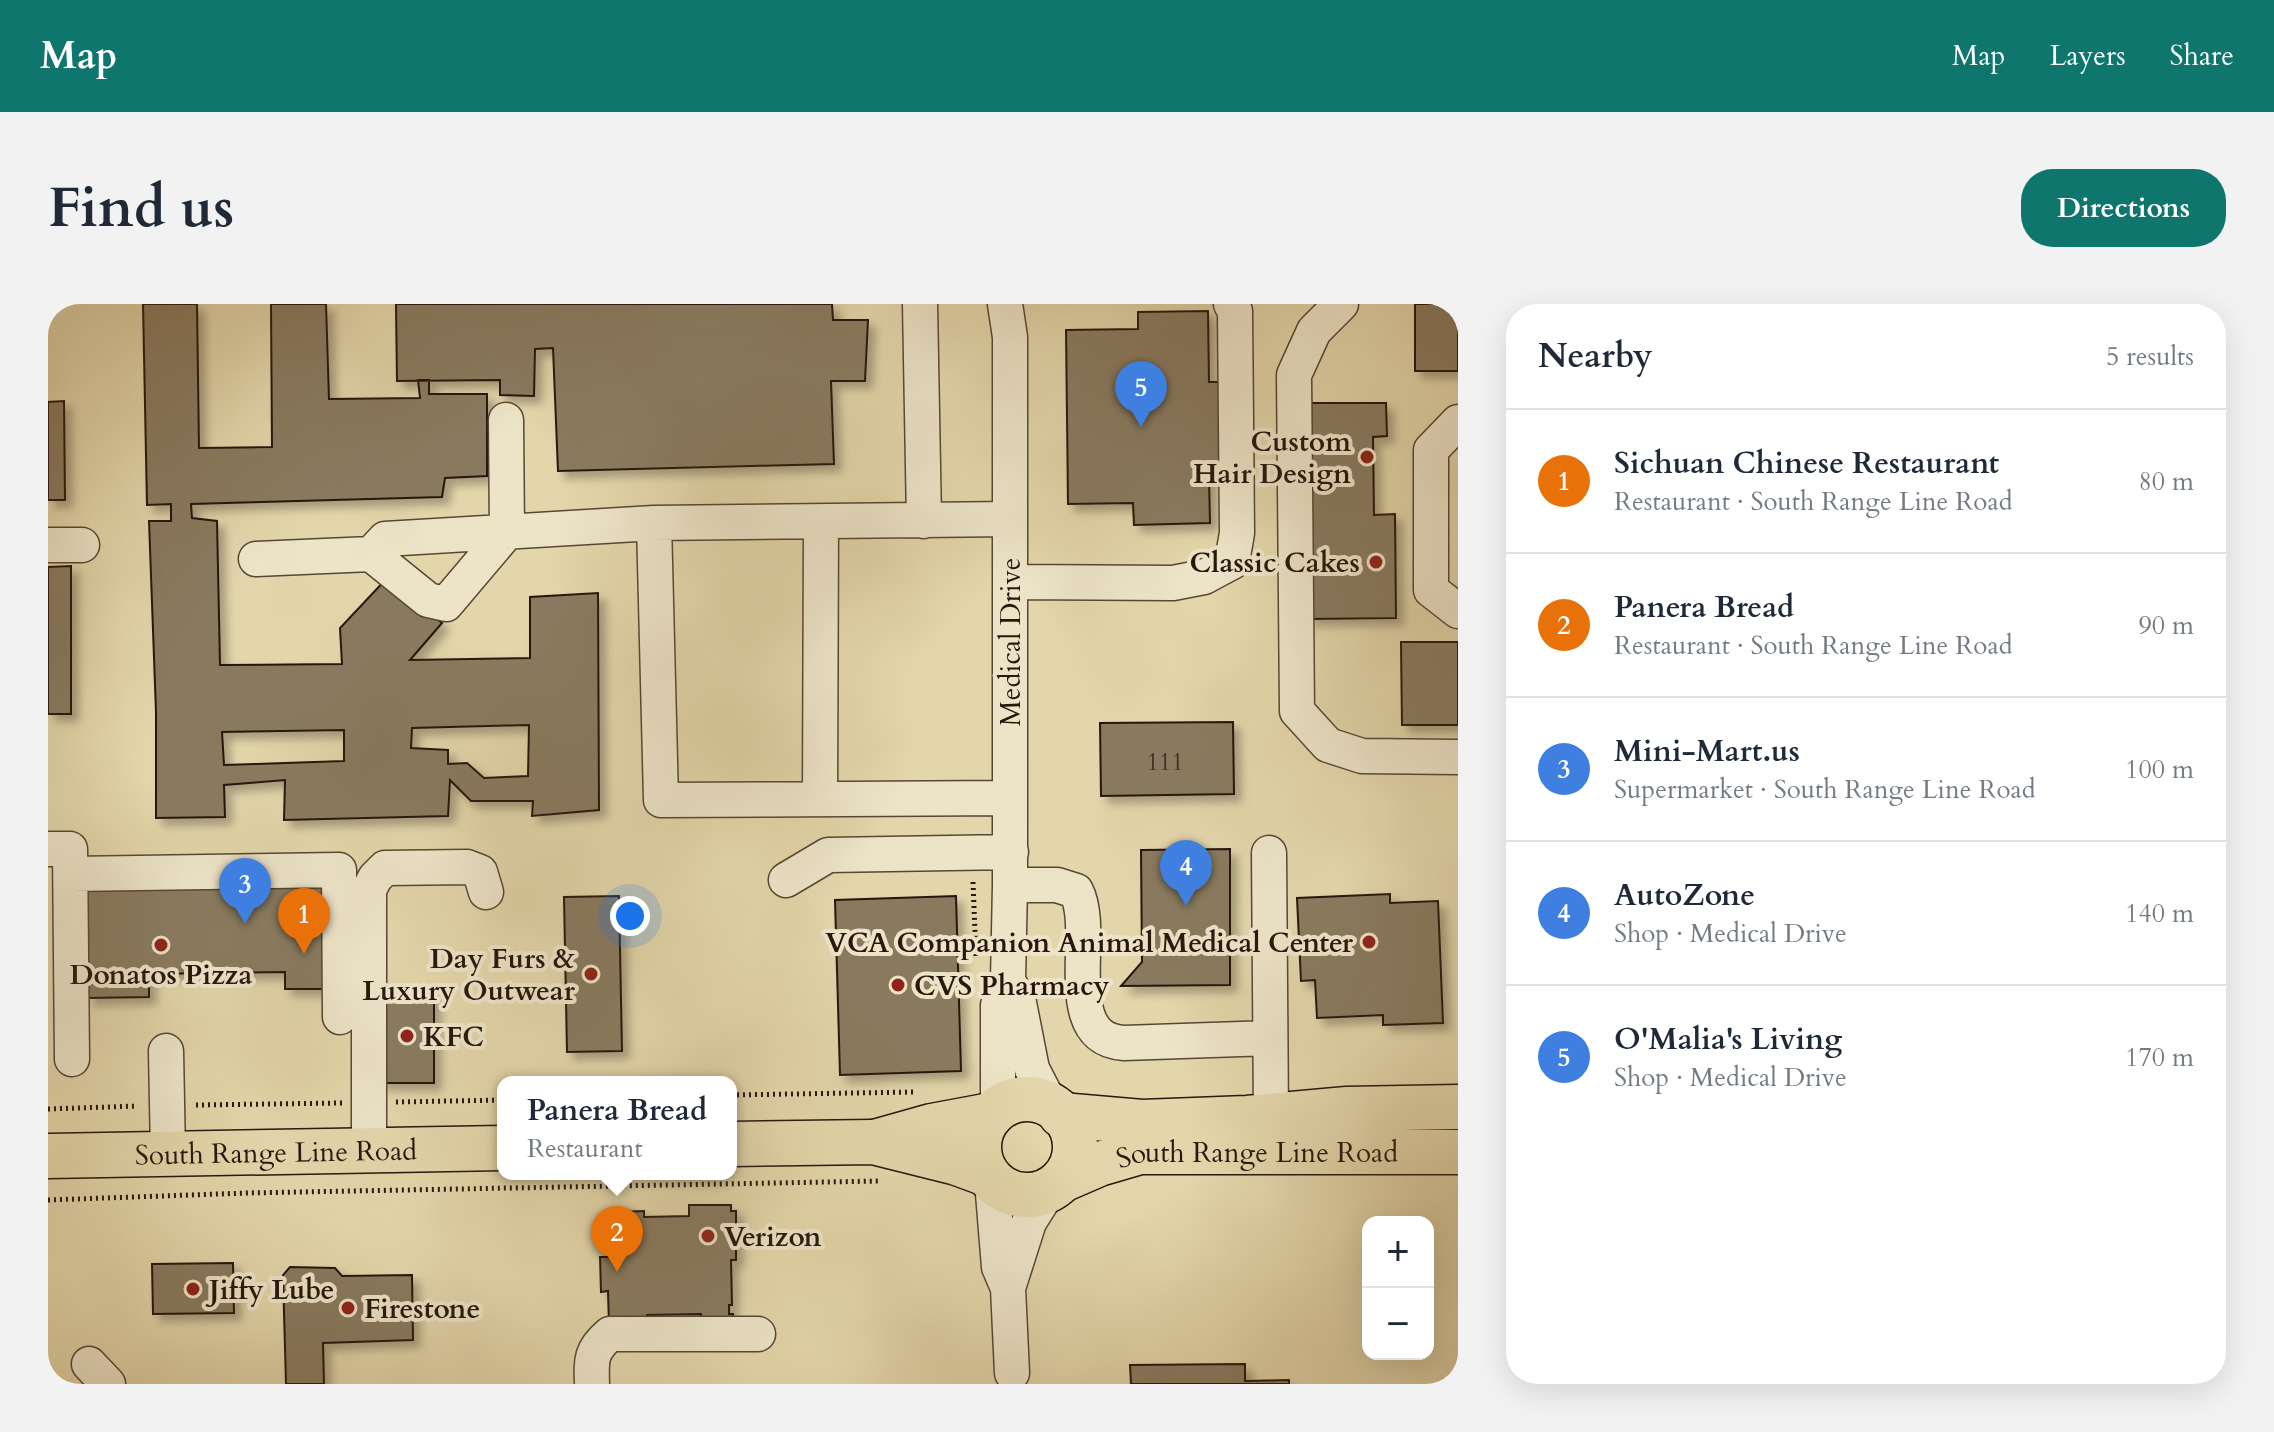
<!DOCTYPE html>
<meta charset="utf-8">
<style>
body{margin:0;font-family:Cardo,serif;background:#f2f2f3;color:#1f2937}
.controls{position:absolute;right:24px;bottom:24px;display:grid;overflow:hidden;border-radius:16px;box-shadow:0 8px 32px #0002}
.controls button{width:72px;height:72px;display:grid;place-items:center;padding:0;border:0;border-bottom:2px solid #e0e1e3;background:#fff;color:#1f2937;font:40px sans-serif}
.you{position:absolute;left:582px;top:612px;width:28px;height:28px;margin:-20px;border:6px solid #fff;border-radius:50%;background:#1a73e8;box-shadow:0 0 0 12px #1a73e833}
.badge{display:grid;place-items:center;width:52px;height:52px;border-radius:50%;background:#0f766e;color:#fff;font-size:26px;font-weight:700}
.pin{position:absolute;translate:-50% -66px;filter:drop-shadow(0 2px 4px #0008)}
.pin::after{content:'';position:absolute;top:42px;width:28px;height:24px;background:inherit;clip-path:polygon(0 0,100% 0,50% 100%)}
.popup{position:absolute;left:449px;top:772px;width:240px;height:104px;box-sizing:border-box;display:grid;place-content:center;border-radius:16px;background:#fff;filter:drop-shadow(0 2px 6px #0005);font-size:26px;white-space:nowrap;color:#747a83}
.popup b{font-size:30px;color:#1f2937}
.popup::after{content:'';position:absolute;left:50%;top:100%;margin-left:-16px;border:16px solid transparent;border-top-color:#fff}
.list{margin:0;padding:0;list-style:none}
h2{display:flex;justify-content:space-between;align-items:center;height:104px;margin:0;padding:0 32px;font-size:34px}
h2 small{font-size:26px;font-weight:400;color:#747a83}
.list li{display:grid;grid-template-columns:52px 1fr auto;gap:24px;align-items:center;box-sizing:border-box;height:144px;padding:0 32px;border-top:2px solid #e0e1e3}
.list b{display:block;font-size:30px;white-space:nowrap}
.list p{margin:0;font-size:26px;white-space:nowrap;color:#747a83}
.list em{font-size:26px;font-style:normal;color:#747a83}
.map{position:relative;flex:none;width:1410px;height:1080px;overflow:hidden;border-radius:32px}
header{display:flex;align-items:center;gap:48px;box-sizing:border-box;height:112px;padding:0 40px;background:#0f766e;color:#fff}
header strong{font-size:38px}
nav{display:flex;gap:44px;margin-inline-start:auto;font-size:28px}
.intro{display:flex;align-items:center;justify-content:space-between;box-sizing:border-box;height:192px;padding:0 48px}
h1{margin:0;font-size:56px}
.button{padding:20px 36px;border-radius:32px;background:#0f766e;color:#fff;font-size:28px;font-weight:700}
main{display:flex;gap:48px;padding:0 48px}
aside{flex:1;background:#fff;border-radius:32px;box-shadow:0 8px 32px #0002}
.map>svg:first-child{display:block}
</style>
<header>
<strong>Map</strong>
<nav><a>Map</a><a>Layers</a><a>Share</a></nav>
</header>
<div class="intro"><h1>Find us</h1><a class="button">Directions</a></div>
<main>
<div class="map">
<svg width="1410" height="1080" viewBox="0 0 1410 1080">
<defs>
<filter id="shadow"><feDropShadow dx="7" dy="7" stdDeviation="4" flood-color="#0004"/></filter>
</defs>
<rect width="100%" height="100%" fill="#e3d6aa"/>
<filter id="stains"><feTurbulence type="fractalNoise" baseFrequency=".0025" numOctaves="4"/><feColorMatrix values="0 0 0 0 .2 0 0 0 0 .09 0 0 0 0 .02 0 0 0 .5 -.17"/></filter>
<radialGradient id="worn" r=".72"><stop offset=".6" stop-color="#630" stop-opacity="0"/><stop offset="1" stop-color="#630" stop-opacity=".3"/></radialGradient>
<path fill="#897a5f" stroke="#27170d" stroke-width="2" fill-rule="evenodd" filter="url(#shadow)" d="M95,0H149L151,144L224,143L223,0H278L281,95L372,94L370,76H381V90H439V172L397,174L394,193L143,200L144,214L169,217L172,361L294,360L292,324L341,272L394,319L362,356L482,354V293L550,289L551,506L484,512L485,497H423L402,476L400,512L236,516L237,476L176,481L177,513L108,514V408L101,217H123V200L99,201ZM481,421L480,472L436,474L419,459L400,460V446L363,444L364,424ZM296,426V457L176,461L174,428Z
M348,0H784L785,16H820L817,77H783L786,160L510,167L505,44L487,45L486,92L452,91V76L349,77Z
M1367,0H1410V67H1367Z
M1160,7L1161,78H1175L1177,172H1161L1162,219L1086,221L1085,199L1020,200L1018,26L1090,25V8Z
M16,97L17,196H0V98Z
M1258,99H1338L1339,132L1325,133L1326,211L1347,210L1348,314L1259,315Z
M23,262V410H0V263Z
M1353,338H1410V421H1354Z
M1185,418L1186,490L1053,492L1052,419Z
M1182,545V681L1073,682L1094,658L1093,546Z
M281,577L283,685H237V668L101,670V693L39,694L37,581Z
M1342,590V599L1390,597L1395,719L1335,721V711L1269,714L1267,676L1253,677L1249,594Z
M571,592L574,747L519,748L516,593Z
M908,592L913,767L792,771L787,596Z
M331,685H386V779H331Z
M641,901H683V907H688V956H683L684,1001H681V1010H685V1024L653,1025V1010L599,1011L600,1021L561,1022L560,987L553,988L552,953H561L560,946H565V908L596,907V913L641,912Z
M185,959L186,1009L105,1010L104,960Z
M242,963L287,964L294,972L364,971L365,1036L275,1039L276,1080H238L235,971Z
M1197,1060V1077L1241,1076V1080H1083L1082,1061Z"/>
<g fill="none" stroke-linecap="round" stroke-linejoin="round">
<g stroke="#564734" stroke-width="37">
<path id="minor" d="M872,0L876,217
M1293,0L1266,27L1246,71L1249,407L1280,441L1314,452L1410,453
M1410,118L1383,146V286L1410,307
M962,215L606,219L613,496L962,494
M0,241H34
M323,250L380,296L398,300L459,228L458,116
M208,255L323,250L337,235L606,219
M962,278L1125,279L1156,273L1184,258L1189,229L1187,7L1183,0
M772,495L773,219
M0,545H22L24,755
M1221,549L1223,812
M23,570L291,566L292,713
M738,576L780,551L963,548
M962,581H1009L1028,587C1050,628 1008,735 1076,739L1222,734
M960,676L971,699L984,765L1003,802
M118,747L120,850
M950,805V701L960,676L962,581V33L957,0
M321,846V586L327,574L337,564L419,563L432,568L438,588
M944,877L951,963L960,984L964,1069
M960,984L981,918L1001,886
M41,1060L60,1080
M544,1080C543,1055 543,1046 562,1030H710"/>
</g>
<g stroke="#27170d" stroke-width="47">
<g id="major">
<circle cx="979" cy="843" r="48"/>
<path d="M1013,811L1094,818L1199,814L1299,805L1410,803"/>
<path d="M827,838L884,822L943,811"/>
<path d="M683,840L825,838L909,859L939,870"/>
<path id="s1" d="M0,852L455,844"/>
<path id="s2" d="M1014,876L1051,860L1092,848H1410"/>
</g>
</g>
<path stroke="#27170d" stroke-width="5" stroke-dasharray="2 4" stroke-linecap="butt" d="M925,578L928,653
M683,791L866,788
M348,798L455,796
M148,801L294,799
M0,805L90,802
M0,896L199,889L831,877"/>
<use href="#minor" stroke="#ede4c8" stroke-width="34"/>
<use href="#major" stroke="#e3d6aa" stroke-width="44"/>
</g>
<g fill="#8f2418" stroke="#ede4c8" stroke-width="3">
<circle cx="1319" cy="153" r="8"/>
<circle cx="1328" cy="258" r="8"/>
<circle cx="1321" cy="638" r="8"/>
<circle cx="113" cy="641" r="8"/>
<circle cx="543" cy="670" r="8"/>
<circle cx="850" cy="681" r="8"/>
<circle cx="359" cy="732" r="8"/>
<circle cx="660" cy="932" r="8"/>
<circle cx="145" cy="985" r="8"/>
<circle cx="300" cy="1004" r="8"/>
</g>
<g text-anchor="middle" stroke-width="8" stroke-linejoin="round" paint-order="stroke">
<g font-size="24" fill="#403022">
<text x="1117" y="466">111</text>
</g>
<g font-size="28" font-weight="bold" fill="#27170d" stroke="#ede4c8" text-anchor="start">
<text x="1303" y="147" text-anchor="end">Custom<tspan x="1303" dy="32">Hair Design</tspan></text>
<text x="1312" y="268" text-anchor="end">Classic Cakes</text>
<text x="1305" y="648" text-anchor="end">VCA Companion Animal Medical Center</text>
<text x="527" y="664" text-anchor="end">Day Furs &amp;<tspan x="527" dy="32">Luxury Outwear</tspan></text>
<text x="113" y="680" text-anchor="middle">Donatos Pizza</text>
<text x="866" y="691">CVS Pharmacy</text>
<text x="375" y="742">KFC</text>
<text x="676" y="942">Verizon</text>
<text x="161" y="995">Jiffy Lube</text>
<text x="316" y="1014">Firestone</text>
</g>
<g font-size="28" fill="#27170d" stroke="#ede4c8">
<text transform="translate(962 338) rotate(-90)" y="10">Medical Drive</text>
<text dy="10" stroke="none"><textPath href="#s1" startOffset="228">South Range Line Road</textPath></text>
<text dy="10" stroke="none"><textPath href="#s2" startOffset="200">South Range Line Road</textPath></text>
</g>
</g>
<rect width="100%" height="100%" filter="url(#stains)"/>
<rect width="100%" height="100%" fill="url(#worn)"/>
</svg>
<div class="controls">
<button>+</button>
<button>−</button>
</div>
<div class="you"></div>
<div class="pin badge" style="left:256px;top:650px;background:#e8710a">1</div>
<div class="pin badge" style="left:569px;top:968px;background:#e8710a">2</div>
<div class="popup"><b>Panera Bread</b>Restaurant</div>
<div class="pin badge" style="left:197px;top:620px;background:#3f7fe0">3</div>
<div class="pin badge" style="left:1138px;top:602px;background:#3f7fe0">4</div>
<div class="pin badge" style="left:1093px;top:123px;background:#3f7fe0">5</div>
</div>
<aside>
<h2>Nearby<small>5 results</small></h2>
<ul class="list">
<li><span class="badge" style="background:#e8710a">1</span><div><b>Sichuan Chinese Restaurant</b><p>Restaurant · South Range Line Road</p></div><em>80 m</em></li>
<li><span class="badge" style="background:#e8710a">2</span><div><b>Panera Bread</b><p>Restaurant · South Range Line Road</p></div><em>90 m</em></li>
<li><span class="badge" style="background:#3f7fe0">3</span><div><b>Mini-Mart.us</b><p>Supermarket · South Range Line Road</p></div><em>100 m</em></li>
<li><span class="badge" style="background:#3f7fe0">4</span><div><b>AutoZone</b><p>Shop · Medical Drive</p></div><em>140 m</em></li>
<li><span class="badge" style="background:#3f7fe0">5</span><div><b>O'Malia's Living</b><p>Shop · Medical Drive</p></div><em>170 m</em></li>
</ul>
</aside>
</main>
